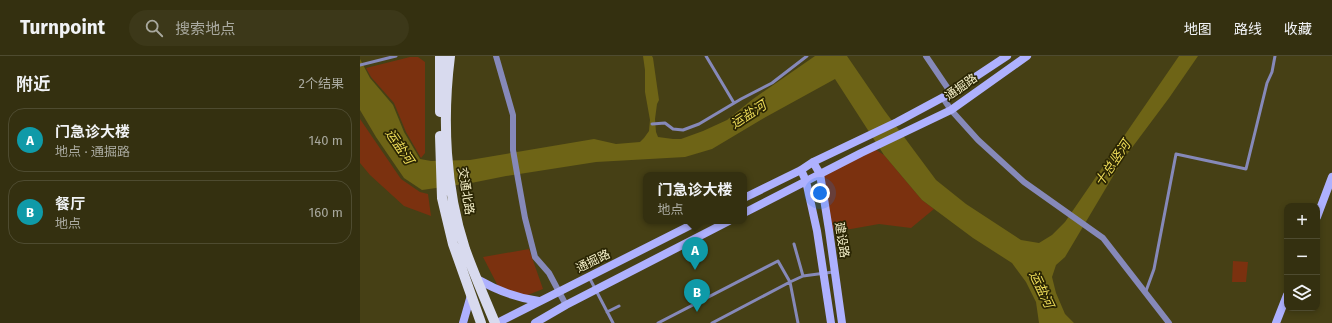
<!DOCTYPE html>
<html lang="zh">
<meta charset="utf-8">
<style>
body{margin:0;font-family:"Fira Sans","Noto Sans SC",sans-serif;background:#3c3819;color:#f1f3f6}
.controls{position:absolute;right:12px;bottom:12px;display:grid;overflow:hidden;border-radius:8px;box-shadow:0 2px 6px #0003}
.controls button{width:36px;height:36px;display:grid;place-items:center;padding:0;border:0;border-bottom:1px solid #4e4b30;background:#343010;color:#f1f3f6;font:20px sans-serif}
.you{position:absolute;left:460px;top:137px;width:14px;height:14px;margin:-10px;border:3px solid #fff;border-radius:50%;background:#1a73e8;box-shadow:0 0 0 6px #1a73e833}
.badge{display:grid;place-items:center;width:26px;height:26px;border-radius:50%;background:#acaffb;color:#fff;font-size:13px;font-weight:700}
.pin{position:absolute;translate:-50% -33px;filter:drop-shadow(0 1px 2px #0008)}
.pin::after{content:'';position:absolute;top:21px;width:14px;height:12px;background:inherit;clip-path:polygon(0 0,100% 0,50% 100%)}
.popup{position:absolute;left:283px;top:116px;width:104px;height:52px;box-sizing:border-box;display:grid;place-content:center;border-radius:8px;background:#343010;filter:drop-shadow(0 1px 3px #0005);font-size:13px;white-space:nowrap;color:#a9a99f}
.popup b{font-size:15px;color:#f1f3f6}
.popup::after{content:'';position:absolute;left:50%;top:100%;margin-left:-8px;border:8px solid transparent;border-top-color:#343010}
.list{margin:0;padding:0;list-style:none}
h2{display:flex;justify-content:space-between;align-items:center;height:52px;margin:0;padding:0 16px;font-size:17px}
h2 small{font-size:13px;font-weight:400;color:#a9a99f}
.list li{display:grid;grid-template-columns:26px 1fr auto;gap:12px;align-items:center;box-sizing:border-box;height:64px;margin:0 8px 8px;padding:0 8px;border:1px solid #4e4b30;border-radius:16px}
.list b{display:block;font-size:15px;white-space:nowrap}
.list p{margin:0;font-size:13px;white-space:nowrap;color:#a9a99f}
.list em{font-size:13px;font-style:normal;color:#a9a99f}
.icon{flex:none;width:22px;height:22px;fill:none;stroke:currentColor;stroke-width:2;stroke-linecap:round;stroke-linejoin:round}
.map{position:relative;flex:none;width:972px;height:267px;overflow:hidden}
header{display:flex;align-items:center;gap:24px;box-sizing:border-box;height:56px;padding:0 20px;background:#343010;border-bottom:1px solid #4e4b30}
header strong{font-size:19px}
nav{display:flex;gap:22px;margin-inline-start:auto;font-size:14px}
.search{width:280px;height:36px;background:#3c3819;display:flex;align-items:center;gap:10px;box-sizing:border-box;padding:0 14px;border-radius:22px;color:#a9a99f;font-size:15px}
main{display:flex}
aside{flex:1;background:#343010}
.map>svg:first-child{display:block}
</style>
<header>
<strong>Turnpoint</strong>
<div class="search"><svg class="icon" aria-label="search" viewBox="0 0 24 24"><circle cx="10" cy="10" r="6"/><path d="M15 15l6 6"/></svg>搜索地点</div>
<nav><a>地图</a><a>路线</a><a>收藏</a></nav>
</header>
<main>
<aside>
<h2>附近<small>2个结果</small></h2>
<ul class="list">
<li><span class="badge" style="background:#0f9aa8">A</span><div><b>门急诊大楼</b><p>地点 · 通掘路</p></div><em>140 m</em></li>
<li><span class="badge" style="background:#0f9aa8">B</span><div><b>餐厅</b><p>地点</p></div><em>160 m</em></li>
</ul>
</aside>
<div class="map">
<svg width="972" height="267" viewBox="0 0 972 267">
<rect width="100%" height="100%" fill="#464015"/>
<path fill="#7b310f" d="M50,1H58L65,6V97L61,102L46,76L34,47L11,21L6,12Z
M0,63L41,123L60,136L68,138L71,160L44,150L10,119L0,107Z
M513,92L524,99L562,144L574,153L551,172L519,168L491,173L469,174L460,118Z
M169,193L183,233L160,242L139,232L123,201Z
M873,205L888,206L886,226H872Z"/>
<path fill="#6e6416" d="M283,0H292L293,2L299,44L297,48L295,63L296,76L298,81L313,83H321L343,75L367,64L393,43L455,0H487L524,54L576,124L606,148L661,184L679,187L692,179L705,166L819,0H838L809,42L762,105L705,201L696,209L692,221L696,237L705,258L714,267H679L676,246L666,226L652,207L613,182L562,144L524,99L475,23L404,62L352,93L325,101L236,106L146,120L111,127L62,134L44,122L16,81L0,54V3L10,22L33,49L44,76L60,103L71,105L110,104L234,83L256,88L280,86L284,82L289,75L290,64L285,36V14Z"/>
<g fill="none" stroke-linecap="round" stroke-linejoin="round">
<path stroke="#8689b9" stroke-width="3" d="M346,0L374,47
M0,9L36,0
M292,68L305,67L313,73L323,74L339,68L381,43L412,27L447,0
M434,188L443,220
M229,221L253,267
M786,235L794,213L816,98L886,113L907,27L912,16L915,0
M247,256L259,250
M298,267L418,205L430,226L443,220L473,216
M352,267L430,226L438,267"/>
<path stroke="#8689b9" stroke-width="6" d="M136,0L153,59V94L158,123L165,162L175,201L189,217L206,249
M566,0L591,37
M583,42L591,54L618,84L664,126L743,182L809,267"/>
<path stroke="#aeb1fe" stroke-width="8" d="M453,106L460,118L469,174L482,267
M441,114L446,125L457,175L471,267
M384,142L441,114L453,106L537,66L591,37L647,0
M384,157L501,97L591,54L667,0
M957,161L972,121
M117,223C136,234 157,242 179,245
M103,267L111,239
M137,267L339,165
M175,267L206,249L369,165
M916,267L927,239"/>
<path stroke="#d8daee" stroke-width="10" d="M90,0C82,63 85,132 105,193C114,218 125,243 135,267
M80,56V0
M80,80L82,142L93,188L121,267"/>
</g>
<g text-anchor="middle" stroke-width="3.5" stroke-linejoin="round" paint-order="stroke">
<g font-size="12" fill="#f5f0c9" stroke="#2b2604">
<text transform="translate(601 31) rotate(-35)" y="4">通掘路</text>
<text transform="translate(106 135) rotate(81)" y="4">交通北路</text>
<text transform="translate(482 184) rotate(81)" y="4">建设路</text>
<text transform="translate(233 205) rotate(-26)" y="4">通掘路</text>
</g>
<g font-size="13" font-style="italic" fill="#efdd59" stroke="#2b2604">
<text transform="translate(388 58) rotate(-33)" y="5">运盐河</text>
<text transform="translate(40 90) rotate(56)" y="5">运盐河</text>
<text transform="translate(752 107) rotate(-56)" y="5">十总竖河</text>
<text transform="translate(682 233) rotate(65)" y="5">运盐河</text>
</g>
</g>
</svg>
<div class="controls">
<button>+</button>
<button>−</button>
<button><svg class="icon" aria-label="layers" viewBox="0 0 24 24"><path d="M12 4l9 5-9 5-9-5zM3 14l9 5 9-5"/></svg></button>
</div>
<div class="you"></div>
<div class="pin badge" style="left:335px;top:214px;background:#0f9aa8">A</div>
<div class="popup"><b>门急诊大楼</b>地点</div>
<div class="pin badge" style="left:337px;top:256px;background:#0f9aa8">B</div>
</div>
</main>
